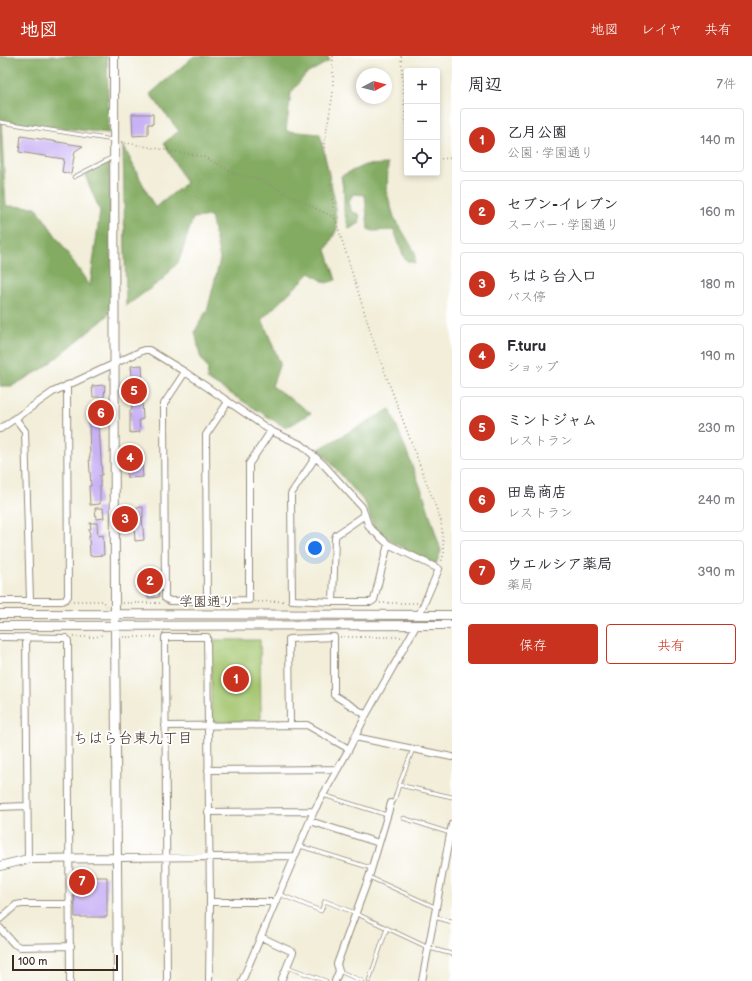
<!DOCTYPE html>
<html lang="ja">
<meta charset="utf-8">
<style>
body{margin:0;font-family:"Balsamiq Sans","Klee One",sans-serif;background:#f2f2f3;color:#2b2b33}
.controls{position:absolute;right:12px;top:12px;display:grid;overflow:hidden;border-radius:4px;box-shadow:0 2px 6px #0003}
.controls button{width:36px;height:36px;display:grid;place-items:center;padding:0;border:0;border-bottom:1px solid #e1e1e2;background:#fff;color:#2b2b33;font:20px sans-serif}
.compass{position:absolute;left:356px;top:12px;width:36px;height:36px;border-radius:50%;background:#fff;box-shadow:0 2px 6px #0003;rotate:83deg}
.scale{position:absolute;left:12px;bottom:10px;width:106px;box-sizing:border-box;padding-left:4px;border:2px solid #3b2a1e;border-top:0;font-size:11px;line-height:14px;white-space:nowrap;color:#3b2a1e;-webkit-text-stroke:3px #fff;paint-order:stroke}
.you{position:absolute;left:315px;top:492px;width:14px;height:14px;margin:-10px;border:3px solid #fff;border-radius:50%;background:#1a73e8;box-shadow:0 0 0 6px #1a73e833}
.badge{display:grid;place-items:center;width:26px;height:26px;border-radius:50%;background:#c8321e;color:#fff;font-size:13px;font-weight:700}
.pin{position:absolute;translate:-50% -50%;border:2px solid #fff;box-shadow:0 1px 4px #0006}
.list{margin:0;padding:0;list-style:none}
h2{display:flex;justify-content:space-between;align-items:center;height:52px;margin:0;padding:0 16px;font-size:17px}
h2 small{font-size:13px;font-weight:400;color:#7c7c81}
.list li{display:grid;grid-template-columns:26px 1fr auto;gap:12px;align-items:center;box-sizing:border-box;height:64px;margin:0 8px 8px;padding:0 8px;border:1px solid #e1e1e2;border-radius:4px}
.list b{display:block;font-size:15px;white-space:nowrap}
.list p{margin:0;font-size:13px;white-space:nowrap;color:#7c7c81}
.list em{font-size:13px;font-style:normal;color:#7c7c81}
.actions{display:flex;gap:8px;padding:12px 16px}
.actions a{flex:1;padding:9px 0;border:1px solid #c8321e;border-radius:4px;text-align:center;font-size:14px;color:#c8321e}
.actions .main{background:#c8321e;color:#fff}
.icon{flex:none;width:22px;height:22px;fill:none;stroke:currentColor;stroke-width:2;stroke-linecap:round;stroke-linejoin:round}
.map{position:relative;flex:none;width:452px;height:925px;overflow:hidden}
header{display:flex;align-items:center;gap:24px;box-sizing:border-box;height:56px;padding:0 20px;background:#c8321e;color:#fff}
header strong{font-size:19px}
nav{display:flex;gap:22px;margin-inline-start:auto;font-size:14px}
main{display:flex}
aside{flex:1;background:#fff}
.map>svg:first-child{display:block}
</style>
<header>
<strong>地図</strong>
<nav><a>地図</a><a>レイヤ</a><a>共有</a></nav>
</header>
<main>
<div class="map">
<svg width="452" height="925" viewBox="0 0 452 925">
<rect width="100%" height="100%" fill="#fff"/>
<filter id="ink" filterUnits="userSpaceOnUse"><feTurbulence type="fractalNoise" baseFrequency=".025" numOctaves="2"/><feDisplacementMap in="SourceGraphic" scale="8" xChannelSelector="R" yChannelSelector="G"/><feConvolveMatrix kernelMatrix="1 2 1 2 8 2 1 2 1" color-interpolation-filters="sRGB"/></filter>
<filter id="wash" filterUnits="userSpaceOnUse"><feTurbulence type="fractalNoise" baseFrequency=".012" numOctaves="4" result="noise"/><feDisplacementMap in="SourceGraphic" scale="16" xChannelSelector="R" yChannelSelector="G"/><feGaussianBlur stdDeviation="0.9" result="paint"/><feColorMatrix in="noise" values="0 0 0 0 0 0 0 0 0 0 0 0 0 0 0 0 0 1.4 0 .05"/><feComposite in="paint" operator="in"/></filter>
<g filter="url(#wash)">
<rect width="100%" height="100%" fill="#f2eed9"/>
<path fill="#a4c66f" stroke="#707846" d="M211,584H260L261,662L259,665L214,666L211,663Z"/>
<path fill="#83ab62" stroke="#5f6a40" d="M0,0H107L109,77L1,66L6,150L36,151L90,230L100,155L85,119L109,106L113,253L103,264L44,312L12,330H0Z
M194,0H328L329,5L305,19L291,37L286,75L320,78L334,141L337,173L326,194L336,224L326,227L310,217L262,263L280,307L272,330L311,357L286,372L207,323L208,313L200,300L195,275L208,252L220,203L211,160L193,162L179,205L162,224L126,250L123,89L155,152L186,127L164,87L179,75L150,38Z
M388,108L387,137L394,161L415,196V207L405,204L394,174L373,175L368,173L365,139L353,138L348,147L352,156L359,158L360,167L349,173L344,155V138L341,120L365,109Z
M390,353L424,440L441,495L436,508L392,486L373,470L366,448L319,393Z"/>
<g id="blocks">
<path fill="#c8b1f5" d="M132,58H153V68H148V79L133,80Z
M21,80L83,90L75,95L71,118L62,116L64,103L19,96Z
M142,309L143,326H141L143,363L139,364L140,376L130,377V354H132L131,341H132L131,329H133L131,310Z
M105,329L104,341H93L92,330Z
M105,355L106,363L101,364V371H99L102,419H100V448L90,449L89,430H91L89,401H90L89,366H95L94,356Z
M141,398L143,421L127,422L126,404H128V399Z
M143,451V461H142L144,484L135,485L133,452Z
M95,452H103L104,462L96,463Z
M90,467H97L98,480L103,479L104,499L90,500L89,480H90L89,473H91Z
M158,520L159,541L148,542L147,521Z
M74,821H107V861H75Z"/>
</g>
</g>
<g filter="url(#ink)">
<use href="#blocks" fill-opacity="0" stroke="#968c7c" stroke-width="1"/>
<g fill="none" stroke-linecap="round" stroke-linejoin="round">
<g stroke="#968c7c" stroke-width="4.5">
<path id="lane" d="M0,66L113,84
M74,121L113,101
M399,729L452,741
M323,739L387,759
M394,745L399,729L413,693
M403,762L450,777
M300,790L371,812
M369,821L435,851
M279,838L321,855L325,845L355,857L429,892L452,898
M434,861L452,866
M287,911L326,925
M339,915L362,925
M369,925L387,872"/>
</g>
<g stroke="#968c7c" stroke-width="8">
<path id="street" d="M185,316L164,348L165,542L170,545L249,544V408L271,375
M15,362L25,375L30,544
M0,373L53,336L144,294H149L185,316L271,375L302,389L324,409L362,451L369,471L388,488L439,513L419,559
M315,402L291,438L292,544L333,546H371L374,544L388,488
M0,545H62L66,543L68,540L67,329
M207,545L206,379L228,346
M333,546L335,482L336,479L365,459
M0,581L66,582L68,585L70,925
M26,581L28,803
M290,669L289,583L334,581V639L366,659
M165,670L307,669L349,693
M355,681L452,701
M208,714L337,713
M0,751L26,750
M208,756L314,755
M310,765L379,787
M117,802L295,800
M210,846H275
M0,863L16,849L22,848H70
M0,872L14,888L20,891L71,890
M261,881L293,896L281,925
M167,925L165,581H207L210,846L209,925
M242,925L314,755L349,693L366,659L416,570
M335,925L339,915L337,908L369,821L391,747
M422,925L452,768"/>
</g>
<g stroke="#968c7c" stroke-width="10">
<path id="secondary" d="M114,0L115,570L118,925
M0,558L452,559
M0,570L452,569
M0,810L28,803L117,802"/>
</g>
<path stroke="#968c7c" stroke-width="1.5" stroke-dasharray="1 3" stroke-linecap="butt" d="M333,0V37L324,89L335,162L376,293L441,465L444,497L441,507
M401,0L407,90
M121,86L204,101L236,118L256,122L335,162
M437,103L452,102
M73,545H103L107,550
M254,546L286,545
M123,547H161
M380,547H418
M73,581H96L104,578
M123,581H159
M340,581H402"/>
<use href="#lane" stroke="#fff" stroke-width="3"/>
<use href="#street" stroke="#fff" stroke-width="6"/>
<use href="#secondary" stroke="#fff" stroke-width="8"/>
</g>
</g>
<g text-anchor="middle" stroke-width="3.5" stroke-linejoin="round" paint-order="stroke">
<g font-size="14" fill="#3b2a1e" stroke="#fff">
<text x="207" y="550">学園通り</text>
</g>
<g font-size="15" fill="#3b2a1e" stroke="#fff">
<text x="133" y="687">ちはら台東九丁目</text>
</g>
</g>
</svg>
<div class="controls">
<button>+</button>
<button>−</button>
<button><svg class="icon" aria-label="locate" viewBox="0 0 24 24"><circle cx="12" cy="12" r="6"/><path d="M12 2v4M12 18v4M2 12h4M18 12h4"/></svg></button>
</div>
<svg class="compass" viewBox="-18 -18 36 36"><path d="M0-13l5 13h-10z" fill="#e53935"/><path d="M0 13l5-13h-10z" fill="#7c7c81"/></svg>
<div class="scale">100 m</div>
<div class="you"></div>
<div class="pin badge" style="left:236px;top:623px">1</div>
<div class="pin badge" style="left:150px;top:525px">2</div>
<div class="pin badge" style="left:125px;top:463px">3</div>
<div class="pin badge" style="left:130px;top:402px">4</div>
<div class="pin badge" style="left:134px;top:335px">5</div>
<div class="pin badge" style="left:101px;top:357px">6</div>
<div class="pin badge" style="left:82px;top:826px">7</div>
</div>
<aside>
<h2>周辺<small>7件</small></h2>
<ul class="list">
<li><span class="badge">1</span><div><b>乙月公園</b><p>公園 · 学園通り</p></div><em>140 m</em></li>
<li><span class="badge">2</span><div><b>セブン-イレブン</b><p>スーパー · 学園通り</p></div><em>160 m</em></li>
<li><span class="badge">3</span><div><b>ちはら台入口</b><p>バス停</p></div><em>180 m</em></li>
<li><span class="badge">4</span><div><b>F.turu</b><p>ショップ</p></div><em>190 m</em></li>
<li><span class="badge">5</span><div><b>ミントジャム</b><p>レストラン</p></div><em>230 m</em></li>
<li><span class="badge">6</span><div><b>田島商店</b><p>レストラン</p></div><em>240 m</em></li>
<li><span class="badge">7</span><div><b>ウエルシア薬局</b><p>薬局</p></div><em>390 m</em></li>
</ul>
<div class="actions"><a class="main">保存</a><a>共有</a></div>
</aside>
</main>
